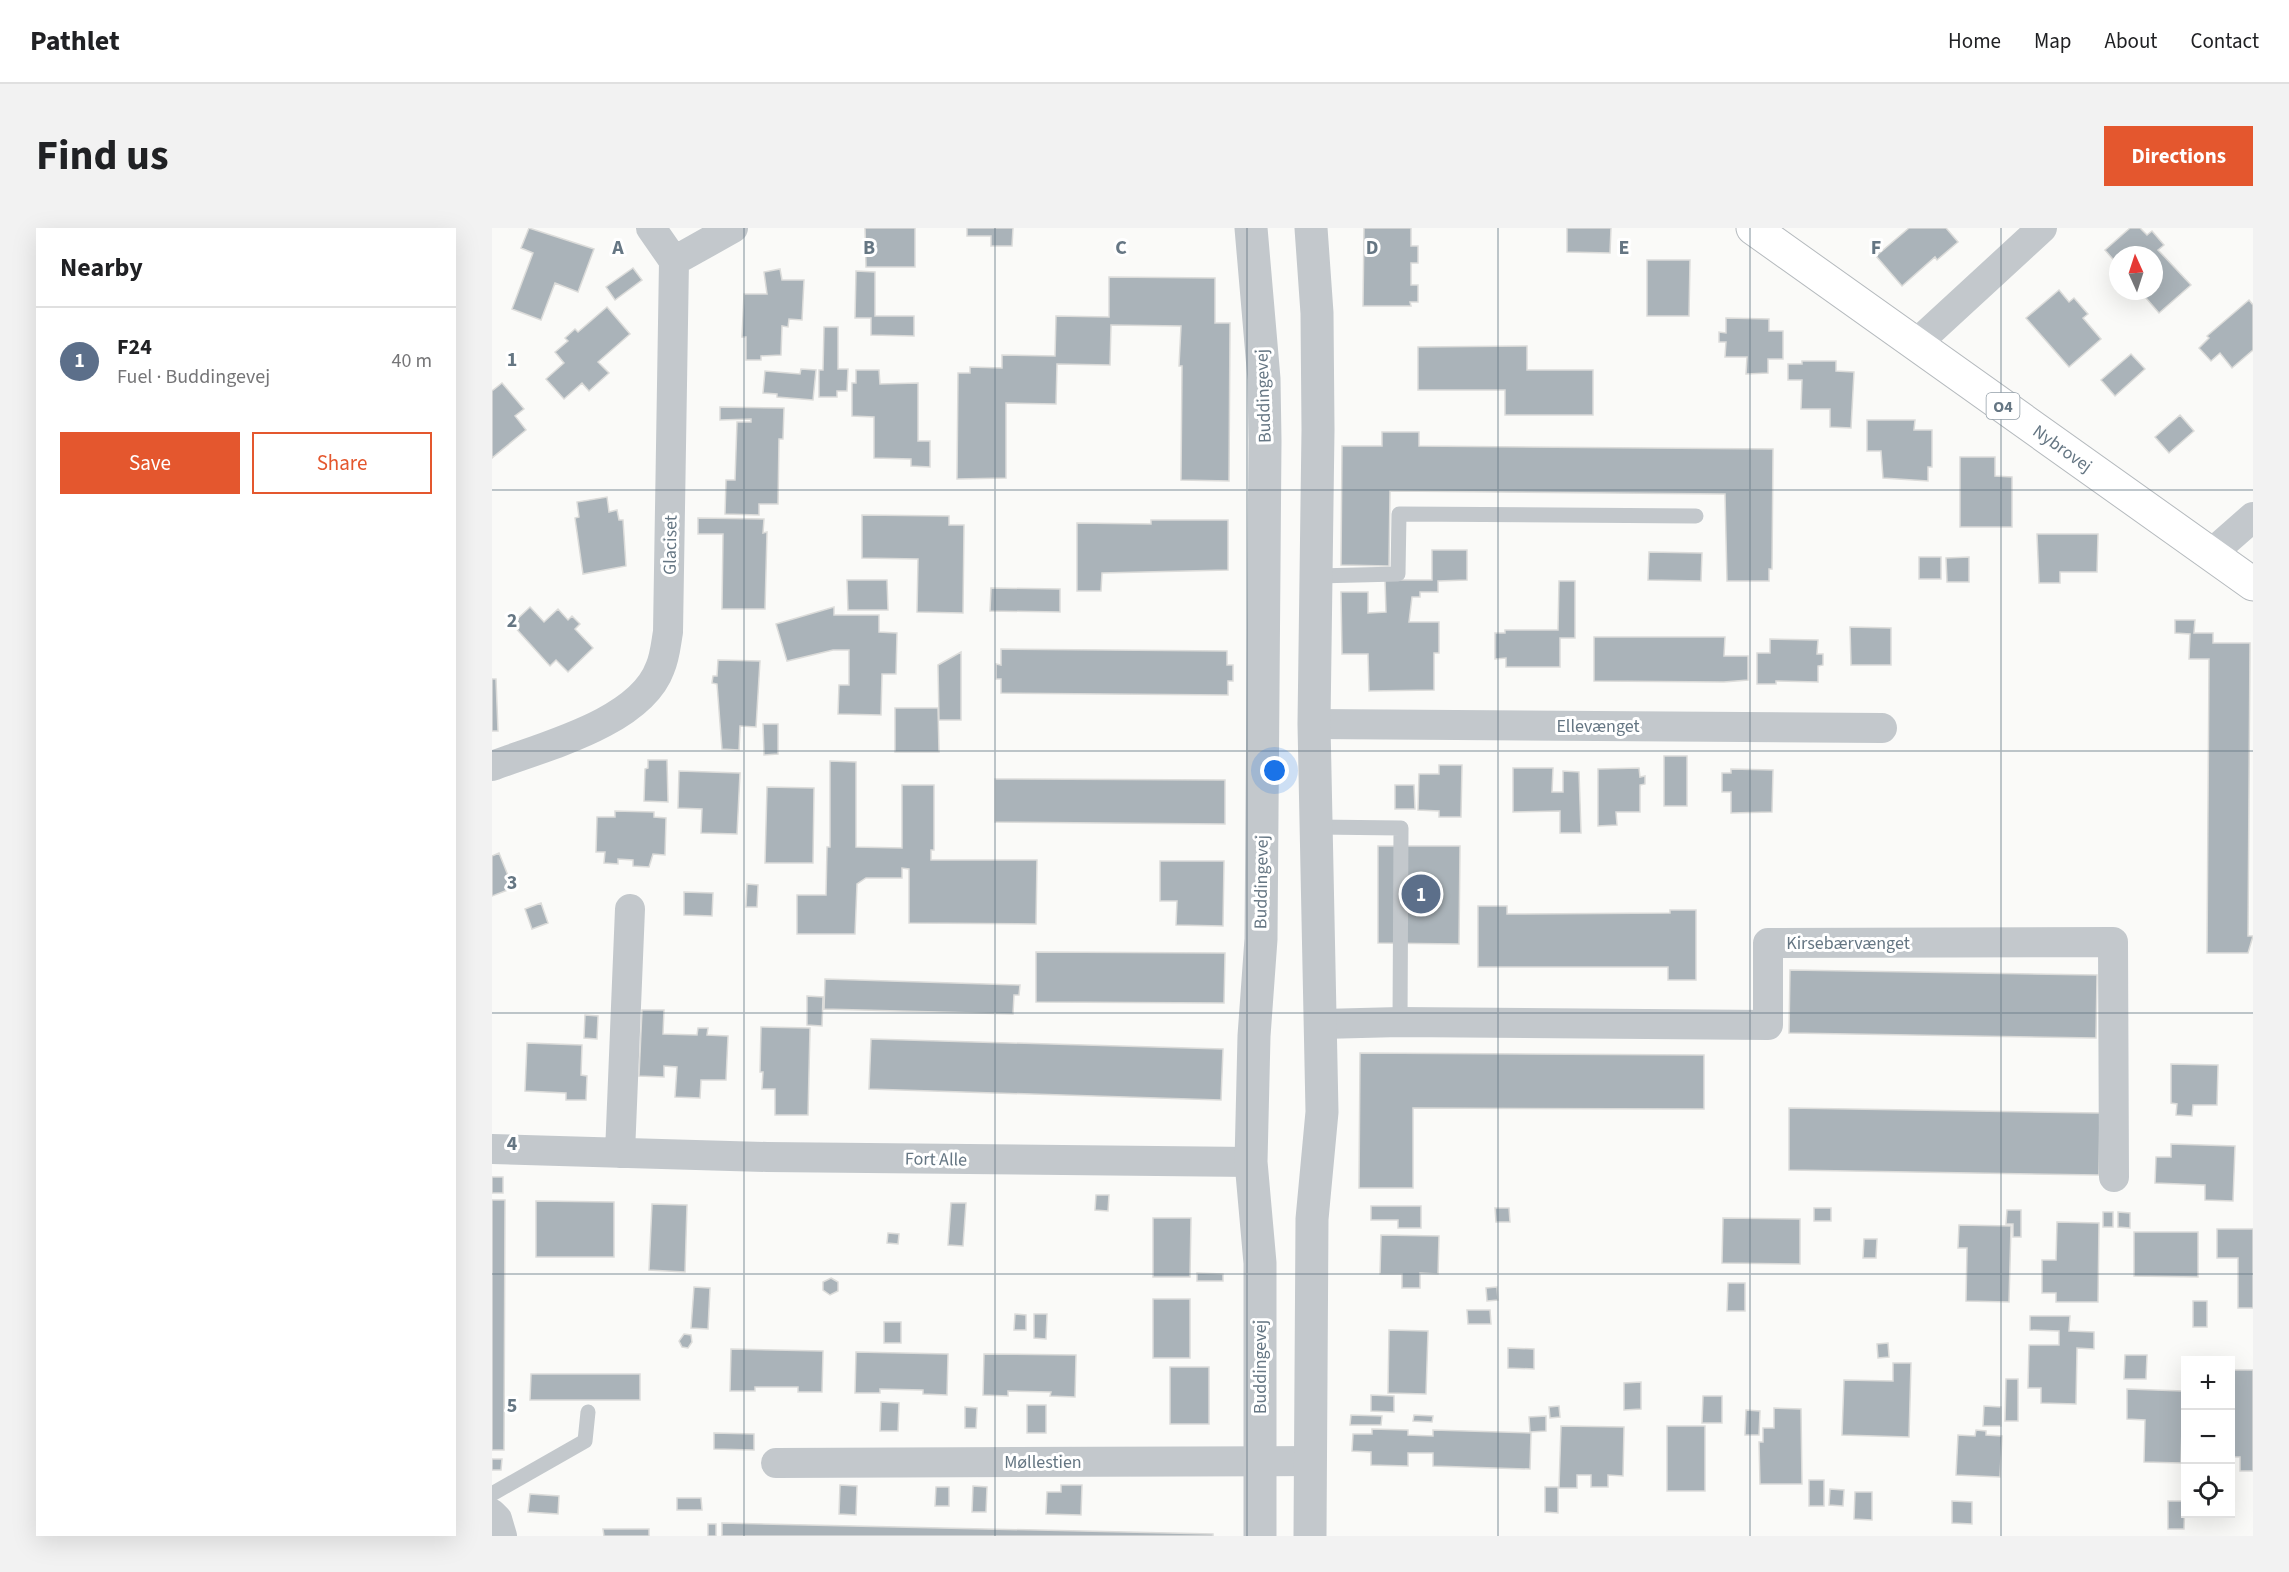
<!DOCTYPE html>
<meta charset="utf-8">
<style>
body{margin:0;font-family:"Source Sans 3",sans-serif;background:#f2f2f2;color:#202124}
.controls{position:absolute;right:18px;bottom:18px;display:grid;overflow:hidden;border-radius:0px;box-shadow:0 6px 24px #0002}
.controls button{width:54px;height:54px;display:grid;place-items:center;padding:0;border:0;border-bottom:2px solid #e0e0e0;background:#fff;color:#202124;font:30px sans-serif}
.compass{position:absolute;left:1617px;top:18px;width:54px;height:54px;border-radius:50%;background:#fff;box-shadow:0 6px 24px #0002;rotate:357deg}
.you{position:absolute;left:783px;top:543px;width:21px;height:21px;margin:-15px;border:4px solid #fff;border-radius:50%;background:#1a73e8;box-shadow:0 0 0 9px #1a73e833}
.badge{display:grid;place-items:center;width:39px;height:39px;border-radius:50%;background:#e4572e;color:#fff;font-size:20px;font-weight:700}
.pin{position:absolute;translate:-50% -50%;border:3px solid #fff;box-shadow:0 2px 6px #0006}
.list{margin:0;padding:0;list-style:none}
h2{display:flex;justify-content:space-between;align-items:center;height:78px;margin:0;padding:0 24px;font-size:26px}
h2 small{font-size:20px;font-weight:400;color:#757577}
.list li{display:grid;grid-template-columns:39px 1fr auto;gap:18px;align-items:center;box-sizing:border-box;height:108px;padding:0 24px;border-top:2px solid #e0e0e0}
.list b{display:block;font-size:22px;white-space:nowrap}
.list p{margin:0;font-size:20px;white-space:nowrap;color:#757577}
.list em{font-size:20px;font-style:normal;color:#757577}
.actions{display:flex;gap:12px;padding:18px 24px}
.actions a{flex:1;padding:14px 0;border:2px solid #e4572e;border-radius:0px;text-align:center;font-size:21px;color:#e4572e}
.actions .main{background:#e4572e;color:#fff}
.icon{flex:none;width:33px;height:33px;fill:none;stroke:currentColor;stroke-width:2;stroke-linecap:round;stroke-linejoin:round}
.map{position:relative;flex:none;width:1761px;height:1308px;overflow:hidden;border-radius:0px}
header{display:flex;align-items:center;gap:36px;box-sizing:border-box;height:84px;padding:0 30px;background:#fff;border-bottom:2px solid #e0e0e0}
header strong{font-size:28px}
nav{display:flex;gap:33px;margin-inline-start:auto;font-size:21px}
.intro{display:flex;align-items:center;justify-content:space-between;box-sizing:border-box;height:144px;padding:0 36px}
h1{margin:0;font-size:42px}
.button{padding:15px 27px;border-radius:0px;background:#e4572e;color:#fff;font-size:21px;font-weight:700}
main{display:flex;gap:36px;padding:0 36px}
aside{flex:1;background:#fff;border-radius:0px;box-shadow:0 6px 24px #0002}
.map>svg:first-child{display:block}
</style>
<header>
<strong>Pathlet</strong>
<nav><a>Home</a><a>Map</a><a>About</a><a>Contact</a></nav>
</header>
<div class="intro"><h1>Find us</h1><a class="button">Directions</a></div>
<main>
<aside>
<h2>Nearby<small></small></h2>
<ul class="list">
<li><span class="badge" style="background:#5c6f8a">1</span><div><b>F24</b><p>Fuel · Buddingevej</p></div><em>40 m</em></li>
</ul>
<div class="actions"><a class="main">Save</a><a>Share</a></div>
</aside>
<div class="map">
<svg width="1761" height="1308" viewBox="0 0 1761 1308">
<rect width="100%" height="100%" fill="#fafaf8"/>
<path fill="#aab3b9" stroke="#dcdcda" stroke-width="1.5" d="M37,0L102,21L86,64L63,55L49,92L20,81L41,25L29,20Z
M373,0H423V39H374Z
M475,0H521L520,18H499V8H475Z
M872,0H919V18H926V35H919V57H926V74H918L919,78H871Z
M1075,0H1119L1118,25L1075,24Z
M1417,0H1454L1466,14L1445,32L1443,29L1410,58L1384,28Z
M1638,0H1648L1655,7L1660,3L1672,17L1666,22L1699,57L1667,85L1648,63H1662V27H1626V37L1613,22Z
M1155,32H1198L1197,88H1155Z
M141,40L150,52L123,72L114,59Z
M288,41L290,52H312L310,92L297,91L296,99L290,98L289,127L269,128V132H254V109H250L252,66H275L272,44Z
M364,43L383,44V88H422V108L379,107V90H363Z
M617,49L723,50V95H738L737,253L689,252L690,138H687L689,98L619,97L618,137L565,136L564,176L514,175V250L465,251L466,145H478V139L510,140V127L563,128L564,88L617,89Z
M1567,62L1577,74L1582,70L1596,86L1591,90L1609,111L1577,139L1534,90Z
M1757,72L1761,77V122L1740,140L1728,125L1719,133L1707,120L1717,110L1715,108Z
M115,79L138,106L106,134L117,145L97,163L90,155L72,171L54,151L72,135L63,124L76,113L73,110L83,101L86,104Z
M1234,90L1277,91V103H1291V131H1276V145L1254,146L1255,129H1233L1234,114H1227V104L1234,105Z
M332,99H346V141H356L355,163H345V169H327V142H331Z
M1035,118V142H1101V187H1013V162H926V119Z
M1639,126L1653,141L1623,168L1609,152Z
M1310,133H1344V143L1362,144L1359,200L1338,199V181H1309L1310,152H1296V136H1310Z
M309,141L324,142L321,172L285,169V166L271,165L273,143L308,146Z
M364,142H387L388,156L426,155V213H438V239L419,238V231L382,230V189L360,188V155H364Z
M10,155L32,181L23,188L34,202L0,230V163Z
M228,179L292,180L291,211H287L286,276H267V287L233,286L234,252H243L245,194H259V191L228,192Z
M1688,187L1702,203L1677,225L1663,209Z
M1375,192H1423L1422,202H1440V239H1436V253L1391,250L1389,223H1375Z
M890,204H927V218L1281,221L1280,341H1277V353H1235L1233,266L898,263L897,338L849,337L850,218H890Z
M1468,229H1503V248L1520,249V299H1468Z
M115,269L117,284L125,282L127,292H131L134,338L91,346L83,290L87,289L85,274Z
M370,287L457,288V297H472L471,385L425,384L426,331L370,330Z
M206,290L272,291L271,305L275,304L273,381H230L231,306H206Z
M659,292H736V342L610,345L609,363H585V295L659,296Z
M1545,306H1606L1605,344H1568V355H1547Z
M940,322H975V352L946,353V364H928V369H920L917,394H947V425H942V462L877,463L876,426H850L849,364H876V385L894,384L893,352H940Z
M1157,324L1210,325L1209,353L1156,352Z
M1427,329H1449V351H1427Z
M1477,329V354H1455L1454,330Z
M355,352H395L396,382H356Z
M1067,353H1083V410H1068V439H1014V430L1003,431V405H1013V402H1066Z
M499,360L568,361V384L498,383Z
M38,379L52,394L66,381L76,392L80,388L88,396L83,401L101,420L76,444L64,432L58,438L20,396Z
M342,379V387H387V404L405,405L404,446H390L389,487L346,486L347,457H357V422H341L295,433L284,396Z
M1683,392H1703L1702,405H1721V415H1758L1756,708H1761L1756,725H1715L1717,431H1697L1698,406L1683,405Z
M1358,399L1399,400V437H1359Z
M1102,409H1233L1232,428H1256V452L1232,454L1102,453Z
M1278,411L1326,412L1325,426H1331V437L1326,438V454L1284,453V456H1265V425H1278Z
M509,421L735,423V437H741V453H736V467L509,465V451H504V436L509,437Z
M469,424V492H447L446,437Z
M226,432L268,433L264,499L248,498L247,522L230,521L225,456L220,455L221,448H225Z
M0,451H4L6,503H0Z
M403,480H446L447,524H403Z
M271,496H286V526L272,527Z
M1172,528H1195V578H1172Z
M156,532H175L176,574L152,573L153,541L156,540Z
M338,533L364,534V619L410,620V557H442V622H439V632H545L544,696L417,695V641L410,640V650H374L365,656L363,706H305V667H334L335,619H338Z
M947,537H970L969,589H947V583L926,582L927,546H947Z
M1021,540H1061L1060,564H1071V543L1087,544L1089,605H1068V583L1021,584Z
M1147,540L1148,549L1153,548V556L1148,557V584H1124L1125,597L1106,598V541Z
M1239,541L1281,542L1280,584L1239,585V564H1230V545H1239Z
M187,543L248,545L245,606L209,605L210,581L186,580Z
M503,551L733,552V596L503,594Z
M903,557H922L923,581H903Z
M275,559L322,560L321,635H273Z
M123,583L162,584V589L174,590L173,627L161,626L157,639L141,638V632L126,631V636L112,635L113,624H104L105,589H123Z
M886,618H968L967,716L886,715Z
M7,625L21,660L0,668V628Z
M668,633H732L731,698L684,697L685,673H668Z
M255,656L266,657L265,679H254Z
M192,664L221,665L220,688L192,687Z
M49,675L56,695L40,701L33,681Z
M986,678H1015V686L1178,685V682H1204V752H1176V739H986Z
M544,724L733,725L732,775L544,774Z
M1298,742L1605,747L1604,810L1297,805Z
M333,751L528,757L527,767H522L521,786L332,781Z
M315,768L331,769L330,798L315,797Z
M150,782H172L171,806L205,807L206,800H216L215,807L236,808L234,852H209L208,870L183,869L185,839L172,838V849L147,848Z
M93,787L106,788L105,811L92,810Z
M269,799L318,800L316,887H283V861H270L271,844H268Z
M379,811L731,821L729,872L377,861Z
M35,815L90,817L89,847L95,848L94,872H74V865L33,863Z
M868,825L1212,827V881L921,880V960H867Z
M1679,836L1726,837L1725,877H1701L1700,888L1684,887L1685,876L1679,875Z
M1297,880L1608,885L1607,947L1297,942Z
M1679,916L1743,918L1741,973L1713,972V957L1663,955L1664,929H1679Z
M0,949H11V965H0Z
M604,967H617L616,983L603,982Z
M0,972H13L12,1222H0Z
M44,973L122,974V1029H44Z
M459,975H474L471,1018L456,1017Z
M160,976L195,977L193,1044L157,1042Z
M879,978H929V1000H906V992H879Z
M1003,980H1017L1018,994H1004Z
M1322,980H1339V993H1322Z
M1515,982H1529V1009H1521V996H1514Z
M1611,984H1621V999H1611Z
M1626,984L1638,985V1000L1626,999Z
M661,990H699L698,1049H661Z
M1231,990L1308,991V1036L1230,1035Z
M1565,994L1607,995L1606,1074H1564V1065H1550V1032H1564Z
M1467,997L1519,998L1517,1074L1474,1073L1475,1020H1466Z
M1725,1001H1761V1080H1746V1030H1725Z
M1642,1004H1706V1049L1642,1048Z
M396,1005L407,1006L406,1016L395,1015Z
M889,1007L947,1008L946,1046L928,1045V1060H910V1046H888Z
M1372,1011H1385L1384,1030H1371Z
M705,1045L731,1046V1053H705Z
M339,1050L346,1054V1063L338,1067L331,1062V1054Z
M1236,1055H1253V1083H1235Z
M202,1059L218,1060L216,1101L199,1100Z
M1005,1059L1006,1072L995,1073L994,1060Z
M661,1071H698V1130H661Z
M1701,1073H1715V1099H1701Z
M975,1082H998L999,1096H976Z
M523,1086L534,1087V1102H522Z
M542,1086H555L554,1111L542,1110Z
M1538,1088H1578L1577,1103L1602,1104V1121L1585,1120L1584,1176L1549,1175V1160H1536L1537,1117H1567V1103L1538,1102Z
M392,1094H409V1115H392Z
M897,1102L936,1103L934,1166L896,1165Z
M192,1106L199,1107L200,1114L196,1120L190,1119L187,1113Z
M1396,1115L1397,1129L1386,1130L1385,1116Z
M1016,1120L1042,1121V1141L1016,1140Z
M239,1121L331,1123L330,1164H306V1159H263V1163H238Z
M364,1124L456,1126L455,1167L431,1166V1162L388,1161V1165H363Z
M492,1126L584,1127L583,1169L558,1168L559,1164L516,1163V1168L491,1167Z
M1633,1127H1655L1654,1151H1632Z
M1401,1135H1419L1417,1209L1350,1207L1352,1152L1401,1153Z
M678,1139H717V1196H678Z
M1738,1142H1761V1243H1748V1229H1738Z
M39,1146H148V1172H38Z
M1514,1151H1526V1193H1513Z
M1149,1154V1181L1132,1182V1155Z
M1635,1161L1691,1163L1689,1235L1652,1234L1653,1192L1635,1191Z
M879,1167L902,1168V1184L879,1183Z
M1211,1168H1230V1195H1210Z
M389,1174L407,1175L406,1203H388Z
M535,1177H554V1205H535Z
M1067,1178L1068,1189L1058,1190L1057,1179Z
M1492,1178L1509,1179V1198H1491Z
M473,1179L485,1180L484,1200H473Z
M1282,1180L1309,1181L1310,1256H1268L1267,1214H1271V1200H1282Z
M1254,1182L1268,1183L1267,1207H1253Z
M859,1187L890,1188L889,1197H858Z
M922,1187L941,1188L940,1194L921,1193Z
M1054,1188V1203L1038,1204L1037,1189Z
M1069,1198L1132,1199L1131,1248L1116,1247V1259H1099V1247H1085V1260H1067Z
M1175,1198H1213V1263H1175Z
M880,1201L916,1202V1207L941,1208V1202L1039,1205L1038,1241L941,1238V1225H916V1238L879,1237V1224L860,1223L861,1206H880Z
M1484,1202L1494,1203V1207L1510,1208L1508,1249L1464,1247L1466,1207L1483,1208Z
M222,1205L262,1206V1222L222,1221Z
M0,1231H10L9,1242H0Z
M1317,1252H1332V1278H1317Z
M348,1257L365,1258L364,1287L347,1286Z
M569,1257H590L589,1287L554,1286L555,1264H569Z
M481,1258L495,1259L494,1284H480Z
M444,1259H457V1278H443Z
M1053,1259H1066V1285L1053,1284Z
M1338,1261L1352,1262L1351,1278L1337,1277Z
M1363,1264H1380V1292L1362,1291Z
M38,1266L67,1268L66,1286L36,1284Z
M185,1270H209L210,1282H185Z
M1460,1273L1480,1274V1296L1460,1295Z
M1676,1273H1693L1692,1301H1676Z
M230,1295L721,1306V1308H230Z
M216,1296H224V1308H216Z
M111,1301H157V1308H112Z"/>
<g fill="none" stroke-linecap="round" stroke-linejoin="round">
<g stroke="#b5babe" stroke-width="35">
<g id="primary">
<path id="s1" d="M1261,0L1761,356"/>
</g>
</g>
<path stroke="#c3c8cc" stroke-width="15" d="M825,348L906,346L907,286L1204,288
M825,599L909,600L908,794
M0,1266L93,1213L96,1184"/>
<path stroke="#c3c8cc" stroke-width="30" d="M182,33L241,0
M1424,116L1550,0
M1720,325L1761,289
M822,496L1390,500
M0,538C50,519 148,495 168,440C173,429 174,415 176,404L182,33L159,0
M830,796L908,794L1276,797V715L1621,714L1622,949
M0,921L275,929L759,934
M128,925L138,681
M284,1235L819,1233
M0,1286L5,1291L10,1308"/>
<path stroke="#c3c8cc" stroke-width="33" d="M759,0L772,151L773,213L769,711L762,808L759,934L768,1035V1308
M818,1308L820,991L830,884L822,496L826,202L825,85L819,0"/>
<use href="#primary" stroke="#fff" stroke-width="33"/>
</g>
<path fill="none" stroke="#657683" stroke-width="1.5" stroke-opacity="0.55" d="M252,0V1308M503,0V1308M755,0V1308M1006,0V1308M1258,0V1308M1509,0V1308M0,262H1761M0,523H1761M0,785H1761M0,1046H1761"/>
<g text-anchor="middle" stroke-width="6" stroke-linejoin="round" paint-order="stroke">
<rect fill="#fff" stroke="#939fa8" stroke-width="1.5" x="1494.5" y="165" width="33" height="26" rx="4.5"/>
<g font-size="16" font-weight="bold" fill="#657683">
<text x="1511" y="184">O4</text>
</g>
<g font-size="18" fill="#657683" stroke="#fff">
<text transform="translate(771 168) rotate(-92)" y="6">Buddingevej</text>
<text dy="6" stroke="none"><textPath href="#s1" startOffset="380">Nybrovej</textPath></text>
<text transform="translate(178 317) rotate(-89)" y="6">Glaciset</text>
<text x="1106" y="504">Ellevænget</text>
<text transform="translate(769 654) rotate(-89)" y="6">Buddingevej</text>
<text x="1356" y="721">Kirsebærvænget</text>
<text transform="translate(444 931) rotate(1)" y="6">Fort Alle</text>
<text transform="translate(768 1139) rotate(-90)" y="6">Buddingevej</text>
<text x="551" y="1240">Møllestien</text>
</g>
</g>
<g font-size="20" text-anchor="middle" font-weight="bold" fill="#657683" stroke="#fff" stroke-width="6" stroke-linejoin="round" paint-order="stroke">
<text x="126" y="26">A</text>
<text x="377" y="26">B</text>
<text x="629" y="26">C</text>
<text x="880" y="26">D</text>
<text x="1132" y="26">E</text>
<text x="1384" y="26">F</text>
<text x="20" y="138">1</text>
<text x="20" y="399">2</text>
<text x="20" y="661">3</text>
<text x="20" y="922">4</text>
<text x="20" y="1184">5</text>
</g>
</svg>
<div class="controls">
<button>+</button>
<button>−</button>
<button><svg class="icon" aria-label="locate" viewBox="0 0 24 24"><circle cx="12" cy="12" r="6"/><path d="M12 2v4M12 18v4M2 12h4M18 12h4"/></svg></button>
</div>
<svg class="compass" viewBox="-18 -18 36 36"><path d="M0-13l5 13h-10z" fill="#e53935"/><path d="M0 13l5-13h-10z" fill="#757577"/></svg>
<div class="you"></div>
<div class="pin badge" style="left:929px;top:666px;background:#5c6f8a">1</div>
</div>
</main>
